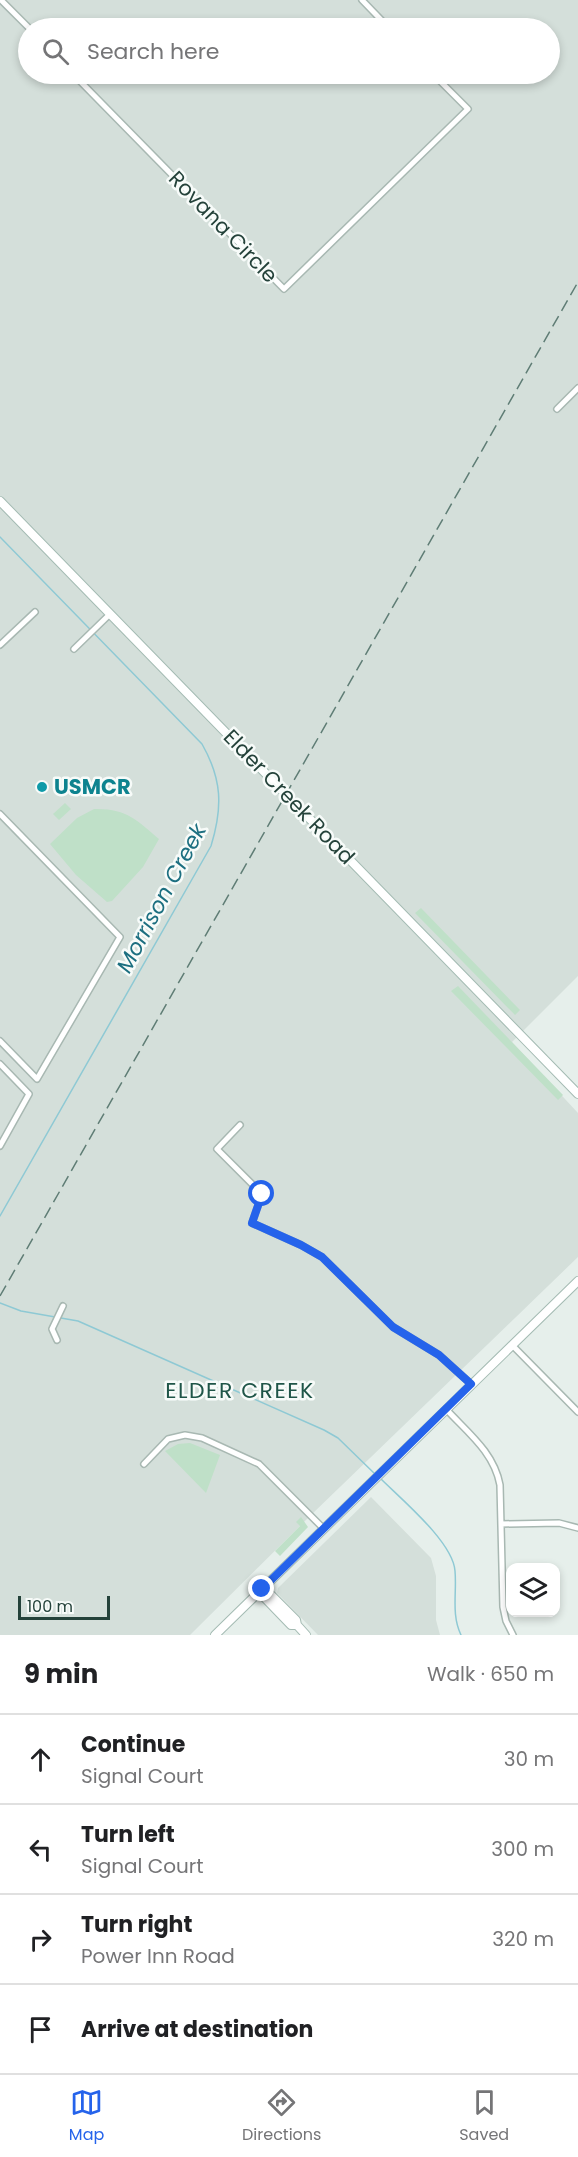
<!DOCTYPE html>
<meta charset="utf-8">
<style>
body{margin:0;font-family:Poppins,sans-serif;background:#f6f6f6;color:#202124}
.controls{position:absolute;right:18px;bottom:18px;display:grid;overflow:hidden;border-radius:12px;box-shadow:0 3px 9px #0003}
.controls button{width:54px;height:54px;display:grid;place-items:center;padding:0;border:0;border-bottom:2px solid #e0e0e0;background:#fff;color:#202124;font:30px sans-serif}
.scale{position:absolute;left:18px;bottom:15px;width:92px;box-sizing:border-box;padding-left:6px;border:3px solid #24423a;border-top:0;font-size:16px;line-height:21px;white-space:nowrap;color:#24423a;-webkit-text-stroke:4px #f7fbf9;paint-order:stroke}
.stop{position:absolute;width:18px;height:18px;margin:-14px;border:4px solid #2563eb;border-radius:50%;background:#fff}
.stop.end{background:#2563eb;border-color:#fff;box-shadow:0 2px 6px #0008}
.list{margin:0;padding:0;list-style:none}
h2{display:flex;justify-content:space-between;align-items:center;height:78px;margin:0;padding:0 24px;font-size:26px}
h2 small{font-size:20px;font-weight:400;color:#757577}
.list li{display:grid;grid-template-columns:39px 1fr auto;gap:18px;align-items:center;box-sizing:border-box;height:90px;padding:0 24px;border-top:2px solid #e0e0e0}
.list b{display:block;font-size:22px;white-space:nowrap}
.list p{margin:0;font-size:20px;white-space:nowrap;color:#757577}
.list em{font-size:20px;font-style:normal;color:#757577}
.icon{flex:none;width:33px;height:33px;fill:none;stroke:currentColor;stroke-width:2;stroke-linecap:round;stroke-linejoin:round}
.map{position:relative;flex:none;width:578px;height:1635px;overflow:hidden}
.search{position:absolute;background:#fff;box-shadow:0 3px 9px #0003;left:18px;right:18px;top:18px;height:66px;display:flex;align-items:center;gap:15px;box-sizing:border-box;padding:0 21px;border-radius:33px;color:#757577;font-size:22px}
.sheet{height:438px;background:#fff}
nav{display:flex;justify-content:space-around;align-items:center;box-sizing:border-box;height:84px;border-top:2px solid #e0e0e0;background:#fff;font-size:16px;color:#757577}
nav a{display:grid;justify-items:center;gap:3px}
nav .on{color:#2563eb}
.map>svg:first-child{display:block}
</style>
<div class="map">
<svg width="578" height="1635" viewBox="0 0 578 1635">
<rect width="100%" height="100%" fill="#e6efeb"/>
<path fill="#d4dfda" fill-rule="evenodd" d="M0,0H578V976L512,1042L578,1113V1257L311,1515L190,1635H0ZM28,28H550V74H28Z
M371,1497L431,1558L436,1576V1620L440,1635H318L277,1593L278,1588Z"/>
<path fill="#bfe0c8" d="M65,803L71,809L59,820L53,814Z
M94,809C126,808 137,820 159,839L143,867L112,901L107,902L76,875L50,844L77,818Z
M421,908L520,1010L515,1015L415,913Z
M458,986L563,1095L558,1100L451,991Z
M190,1443L220,1455L206,1493L165,1451L178,1444Z
M301,1517L308,1527L280,1556L275,1551L300,1526L296,1522Z"/>
<g fill="none" stroke-linecap="round" stroke-linejoin="round">
<path stroke="#8ec9d4" stroke-width="1.5" d="M0,537L202,744C222,779 223,807 211,846L0,1216
M0,1303L21,1311L78,1321L324,1430L338,1438L376,1475
M380,1478C401,1499 453,1542 455,1571C457,1593 451,1614 461,1635"/>
<g stroke="#a8b8b2" stroke-width="8">
<path id="street" d="M1,0L29,28
M362,0L389,28
M73,74L284,289L468,109L433,74
M557,409L578,388
M0,645L35,612
M74,649L110,614
M0,814L120,937L37,1079L0,1041
M0,1064L29,1094L0,1146
M240,1125L217,1149L262,1194L252,1223L301,1245L322,1257L393,1327L439,1355L471,1384
M57,1340L52,1329L63,1306
M512,1345L578,1412
M446,1409C467,1432 494,1452 500,1485L503,1607L506,1621L513,1635
M144,1464L168,1439L185,1435L202,1438L259,1464L323,1528
M501,1524L559,1523L578,1528"/>
</g>
<g stroke="#a4bbb3" stroke-width="10">
<path id="secondary" d="M0,501L578,1094
M262,1589L270,1594L296,1620L297,1625L306,1635
M262,1589L264,1597L291,1625H297
M215,1635L578,1281"/>
</g>
<use href="#street" stroke="#fff" stroke-width="5"/>
<use href="#secondary" stroke="#fff" stroke-width="8"/>
<path stroke="#5f7d75" stroke-width="1.5" stroke-dasharray="12 6" stroke-linecap="butt" d="M0,1296L578,282"/>
</g>
<g fill="none" stroke-linecap="round" stroke-linejoin="round">
<path stroke="#2563eb" stroke-width="8" d="M262,1194L252,1223L301,1245L322,1257L393,1327L439,1355L471,1384L262,1589"/>
</g>
<circle fill="#0f9aa8" stroke="#f7fbf9" stroke-width="2" cx="42" cy="787" r="6"/>
<g text-anchor="middle" stroke-width="5" stroke-linejoin="round" paint-order="stroke">
<g font-size="21" fill="#24423a" stroke="#f7fbf9">
<text transform="translate(223 227) rotate(46)" y="7">Rovana Circle</text>
<text transform="translate(289 797) rotate(46)" y="7">Elder Creek Road</text>
</g>
<g font-size="21" font-weight="bold" fill="#0d838f" stroke="#f7fbf9" text-anchor="start">
<text x="54" y="794">USMCR</text>
</g>
<g font-size="22" font-style="italic" fill="#1c6f80" stroke="#f7fbf9">
<text transform="translate(161 898) rotate(-62)" y="8">Morrison Creek</text>
</g>
<g font-size="22" letter-spacing="1.5" fill="#1f5548" stroke="#f7fbf9">
<text x="240" y="1398">ELDER CREEK</text>
</g>
</g>
</svg>
<div class="controls">
<button><svg class="icon" aria-label="layers" viewBox="0 0 24 24"><path d="M12 4l9 5-9 5-9-5zM3 14l9 5 9-5"/></svg></button>
</div>
<div class="scale">100 m</div>
<div class="stop" style="left:262px;top:1194px"></div>
<div class="stop end" style="left:262px;top:1589px"></div>
<div class="search"><svg class="icon" aria-label="search" viewBox="0 0 24 24"><circle cx="10" cy="10" r="6"/><path d="M15 15l6 6"/></svg>Search here</div>
</div>
<section class="sheet">
<h2>9 min<small>Walk · 650 m</small></h2>
<ul class="list">
<li><svg class="icon" aria-label="ahead" viewBox="0 0 24 24"><path d="M12 20V5M6 11l6-6 6 6"/></svg><div><b>Continue</b><p>Signal Court</p></div><em>30 m</em></li>
<li><svg class="icon" aria-label="left" viewBox="0 0 24 24"><path d="M17 20v-9H6M10 6l-5 5 5 5"/></svg><div><b>Turn left</b><p>Signal Court</p></div><em>300 m</em></li>
<li><svg class="icon" aria-label="right" viewBox="0 0 24 24"><path d="M7 20v-9h11M14 6l5 5-5 5"/></svg><div><b>Turn right</b><p>Power Inn Road</p></div><em>320 m</em></li>
<li><svg class="icon" aria-label="arrive" viewBox="0 0 24 24"><path d="M6 21V4h12l-3 4 3 4H6"/></svg><div><b>Arrive at destination</b></div></li>
</ul>
</section>
<nav>
<a class="on"><svg class="icon" aria-label="map" viewBox="0 0 24 24"><path d="M3 6l6-2 6 2 6-2v14l-6 2-6-2-6 2zM9 4v14M15 6v14"/></svg>Map</a>
<a><svg class="icon" aria-label="directions" viewBox="0 0 24 24"><path d="M12 3l9 9-9 9-9-9zM9 14v-3h6M13 9l2 2-2 2"/></svg>Directions</a>
<a><svg class="icon" aria-label="saved" viewBox="0 0 24 24"><path d="M7 4h10v16l-5-4-5 4z"/></svg>Saved</a>
</nav>
